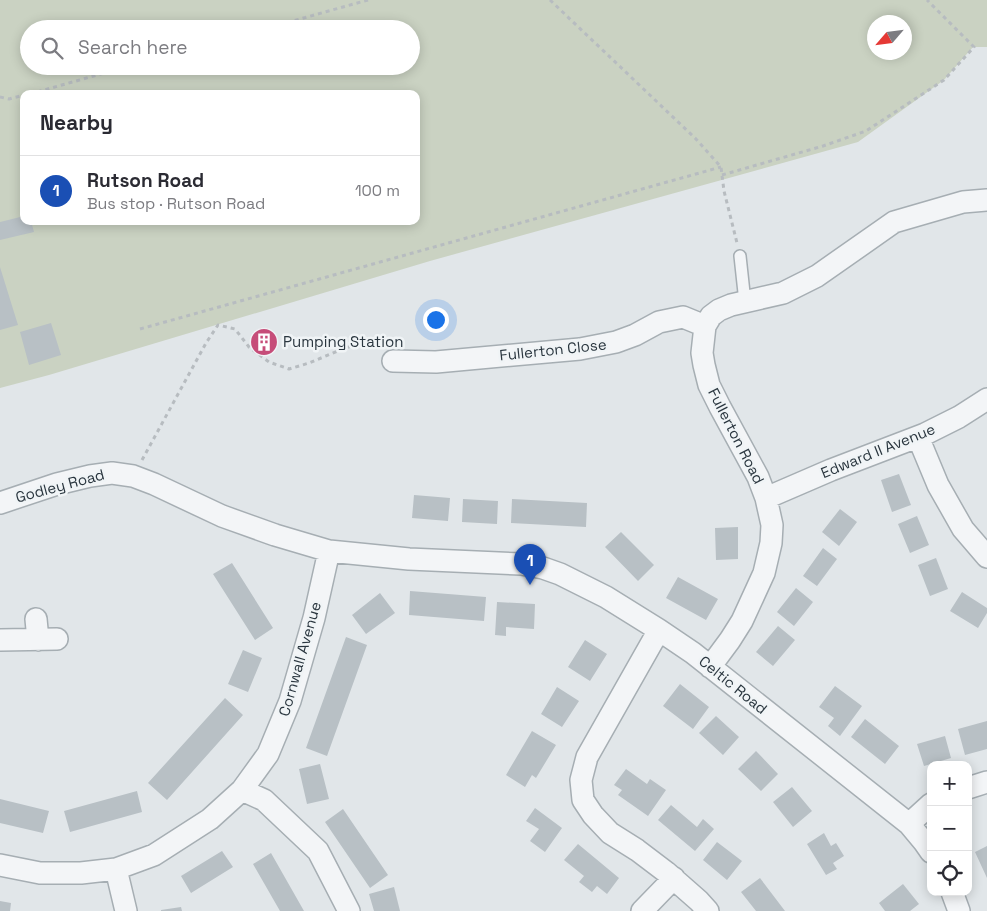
<!DOCTYPE html>
<meta charset="utf-8">
<style>
body{margin:0;font-family:"Space Grotesk",sans-serif;background:#f2f2f3;color:#2b2b33}
.controls{position:absolute;right:15px;bottom:15px;display:grid;overflow:hidden;border-radius:10px;box-shadow:0 2px 12px #0003}
.controls button{width:45px;height:45px;display:grid;place-items:center;padding:0;border:0;border-bottom:1px solid #e1e1e2;background:#fff;color:#2b2b33;font:25px sans-serif}
.compass{position:absolute;left:867px;top:15px;width:45px;height:45px;border-radius:50%;background:#fff;box-shadow:0 2px 12px #0003;rotate:242deg}
.you{position:absolute;left:435px;top:319px;width:18px;height:18px;margin:-12px;border:4px solid #fff;border-radius:50%;background:#1a73e8;box-shadow:0 0 0 8px #1a73e833}
.badge{display:grid;place-items:center;width:32px;height:32px;border-radius:50%;background:#111827;color:#fff;font-size:16px;font-weight:700}
.pin{position:absolute;translate:-50% -41px;filter:drop-shadow(0 1px 2px #0008)}
.pin::after{content:'';position:absolute;top:26px;width:18px;height:15px;background:inherit;clip-path:polygon(0 0,100% 0,50% 100%)}
.list{margin:0;padding:0;list-style:none}
h2{display:flex;justify-content:space-between;align-items:center;height:65px;margin:0;padding:0 20px;font-size:21px}
h2 small{font-size:16px;font-weight:400;color:#7c7c81}
.list li{display:grid;grid-template-columns:32px 1fr auto;gap:15px;align-items:center;box-sizing:border-box;height:70px;padding:0 20px;border-top:1px solid #e1e1e2}
.list b{display:block;font-size:19px;white-space:nowrap}
.list p{margin:0;font-size:16px;white-space:nowrap;color:#7c7c81}
.list em{font-size:16px;font-style:normal;color:#7c7c81}
.icon{flex:none;width:28px;height:28px;fill:none;stroke:currentColor;stroke-width:2;stroke-linecap:round;stroke-linejoin:round}
.map{position:relative;flex:none;width:987px;height:911px;overflow:hidden}
.search{position:absolute;background:#fff;box-shadow:0 2px 12px #0003;left:20px;top:20px;width:400px;height:55px;display:flex;align-items:center;gap:12px;box-sizing:border-box;padding:0 18px;border-radius:28px;color:#7c7c81;font-size:19px}
.panel{position:absolute;background:#fff;box-shadow:0 2px 12px #0003;left:20px;top:90px;width:400px;height:135px;border-radius:10px}
.map>svg:first-child{display:block}
</style>
<div class="map">
<svg width="987" height="911" viewBox="0 0 987 911">
<rect width="100%" height="100%" fill="#e1e6e9"/>
<path fill="#cad2c2" fill-rule="evenodd" d="M0,0H987V47H973L944,80L858,142L430,261L49,375L0,388ZM874,22H904V52H874ZM29,29H411V66H29ZM24,94H416V221H24Z"/>
<path fill="#b8c0c5" d="M24,216V221H31L34,232L0,240V222Z
M0,267L18,325L0,330Z
M51,323L61,355L29,365L20,332Z
M267,334L271,347L260,350L257,337Z
M899,474L911,505L892,512L881,480Z
M414,495L450,498L448,521L412,518Z
M463,499L498,501L497,524L462,522Z
M512,499L587,503L586,527L511,523Z
M840,509L857,522L839,546L822,532Z
M917,516L929,545L910,553L898,524Z
M738,527V559L716,560L715,528Z
M621,532L654,565L638,581L605,547Z
M823,548L837,559L817,586L803,576Z
M936,558L948,589L930,596L918,565Z
M232,563L273,628L255,640L213,574Z
M678,577L718,599L706,620L666,598Z
M796,588L813,602L794,626L777,612Z
M410,591L486,597L484,621L409,615Z
M962,592L987,608V613L978,628L950,611Z
M380,593L395,613L366,634L352,615Z
M497,602L535,604L534,629L506,627V636L495,635Z
M778,626L795,640L773,666L756,652Z
M346,637L367,645L327,756L306,748Z
M585,640L607,654L590,681L568,667Z
M243,650L262,658L248,692L228,684Z
M680,684L709,707L693,729L663,706Z
M835,686L862,706L840,736L828,726L834,718L819,707Z
M557,687L579,701L562,727L541,714Z
M225,698L243,715L167,800L148,783Z
M716,716L739,737L723,755L699,733Z
M865,719L899,746L885,764L851,737Z
M987,721V749L965,755L958,729Z
M532,731L556,745L536,778L532,775L525,787L506,775Z
M945,736L951,758L924,766L917,744Z
M756,751L778,774L761,791L738,769Z
M320,764L329,799L307,804L299,769Z
M626,769L647,784L650,779L666,790L648,816L618,795L622,790L614,785Z
M792,787L812,811L793,827L773,802Z
M137,791L142,812L70,832L64,811Z
M0,799L49,811L43,833L0,823Z
M671,805L697,827L703,819L714,829L695,851L658,820Z
M535,808L562,828L545,852L530,841L539,829L526,821Z
M343,809L388,875L370,888L325,822Z
M824,833L831,846L836,843L844,856L833,863L837,869L826,875L807,844Z
M717,842L742,861L727,880L703,860Z
M578,844L619,878L607,894L597,886L592,892L579,882L584,876L564,860Z
M987,846V878L975,852Z
M222,851L233,867L191,893L181,876Z
M271,853L304,911H280L253,864Z
M760,878L785,911H756L741,892Z
M903,884L919,904L910,911H885L879,903Z
M394,887L400,911H374L369,894Z
M0,901L11,903L10,911H0Z
M181,907L182,911H161V910Z"/>
<g fill="none" stroke-linecap="round" stroke-linejoin="round">
<g stroke="#a6aeb3" stroke-width="14">
<path id="lane" d="M740,256L745,302"/>
</g>
<g stroke="#a6aeb3" stroke-width="24">
<path id="street" d="M393,361L436,362L580,349L616,342L635,335L659,322L683,317L705,326
M918,437L938,485L963,529L987,557
M766,498L831,470L925,434L959,417L987,399
M0,503L57,484L90,476L112,473L133,476L154,484L222,516L275,535L329,551L409,559L521,564L543,568L560,574L606,597L659,630L693,653L909,824L924,842L931,852
M36,619L38,640
M659,630L587,757L581,780L583,800L593,815L610,833L637,850L666,872L699,901L708,911
M0,640L57,639
M710,667L730,640L742,621L764,573L771,543L772,525L766,498L758,477L720,407L709,385L704,365L702,353L705,326L711,316L719,310L731,305L783,293L817,276L894,222L963,202L987,200
M968,788L987,782
M242,790L264,800L318,851L349,911
M909,824L931,804
M0,865L40,873H81L116,869L154,855L210,819L242,790L268,754L290,701L314,618L329,551
M116,869L126,911
M952,892L959,911
M642,911L674,878"/>
</g>
<path stroke="#b7bcc0" stroke-width="3" stroke-dasharray="4 4" stroke-linecap="butt" d="M550,0L695,138L721,167L724,191L737,243
M264,29L368,0
M30,94L129,66
M0,97L9,99L24,95
M722,175L823,146L866,131L944,80L974,47L927,0
M140,329L721,167
M142,460L206,343L218,325L235,329L249,347L269,362L289,369L309,363L345,348L363,343L379,346"/>
<use href="#lane" stroke="#f3f5f7" stroke-width="11"/>
<use href="#street" stroke="#f3f5f7" stroke-width="21"/>
</g>
<defs>
<g id="building-disc" transform="scale(1.4375)"><circle r="9.5" fill="#c64d79" stroke="#f0f4f6"/><path d="M-4-6H4V6H1V3H-1V6H-4ZM-2.5-4.3h1.7v1.8h-1.7ZM.8-4.3h1.7v1.8H.8ZM-2.5-1h1.7V.8h-1.7ZM.8-1h1.7V.8H.8Z" fill="#fff"/></g>
</defs>
<g fill-rule="evenodd">
<use href="#building-disc" x="264" y="342"/>
</g>
<g text-anchor="middle" stroke-width="5" stroke-linejoin="round" paint-order="stroke">
<g font-size="15" fill="#2a363f" stroke="#f0f4f6" text-anchor="start">
<text x="283" y="347">Pumping Station</text>
</g>
<g font-size="15" fill="#2a363f" stroke="#f0f4f6">
<text transform="translate(553 350) rotate(-6)" y="5">Fullerton Close</text>
<text transform="translate(736 436) rotate(63)" y="5">Fullerton Road</text>
<text transform="translate(878 451) rotate(-22)" y="5">Edward II Avenue</text>
<text transform="translate(60 486) rotate(-15)" y="5">Godley Road</text>
<text transform="translate(300 659) rotate(-74)" y="5">Cornwall Avenue</text>
<text transform="translate(733 685) rotate(39)" y="5">Celtic Road</text>
</g>
</g>
</svg>
<div class="controls">
<button>+</button>
<button>−</button>
<button><svg class="icon" aria-label="locate" viewBox="0 0 24 24"><circle cx="12" cy="12" r="6"/><path d="M12 2v4M12 18v4M2 12h4M18 12h4"/></svg></button>
</div>
<svg class="compass" viewBox="-18 -18 36 36"><path d="M0-13l5 13h-10z" fill="#e53935"/><path d="M0 13l5-13h-10z" fill="#7c7c81"/></svg>
<div class="you"></div>
<div class="pin badge" style="left:530px;top:585px;background:#1a4fb4">1</div>
<div class="search"><svg class="icon" aria-label="search" viewBox="0 0 24 24"><circle cx="10" cy="10" r="6"/><path d="M15 15l6 6"/></svg>Search here</div>
<section class="panel">
<h2>Nearby<small></small></h2>
<ul class="list">
<li><span class="badge" style="background:#1a4fb4">1</span><div><b>Rutson Road</b><p>Bus stop · Rutson Road</p></div><em>100 m</em></li>
</ul>
</section>
</div>
